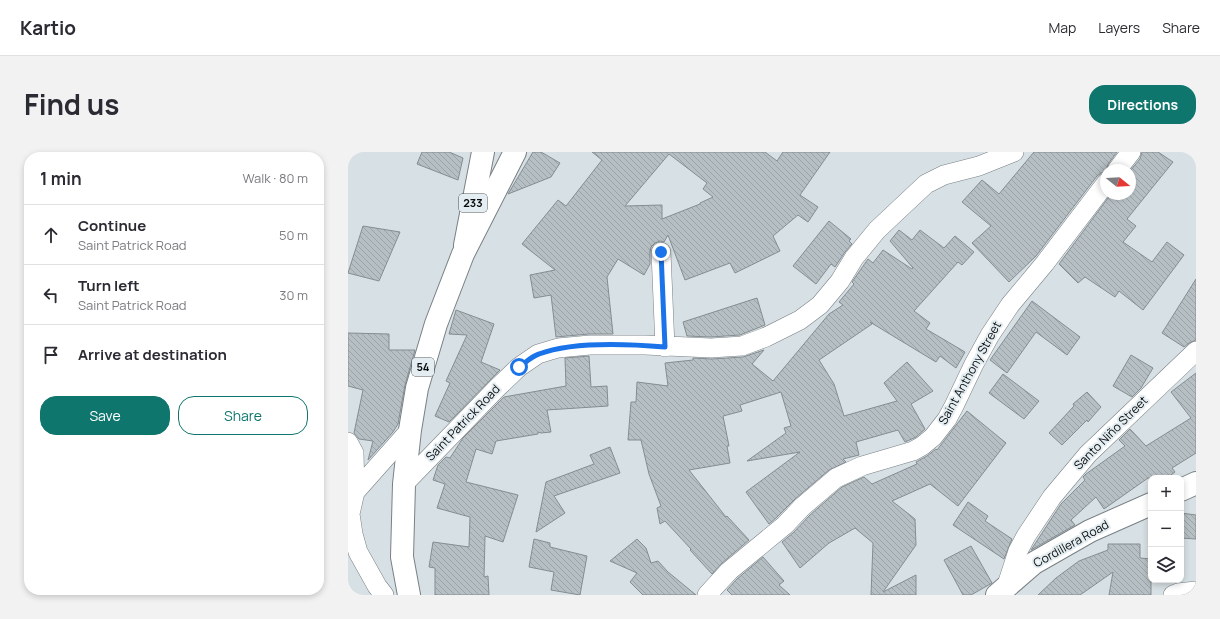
<!DOCTYPE html>
<meta charset="utf-8">
<style>
body{margin:0;font-family:Manrope,sans-serif;background:#f2f2f3;color:#2b2b33}
.controls{position:absolute;right:12px;bottom:12px;display:grid;overflow:hidden;border-radius:8px;box-shadow:0 2px 6px #0003}
.controls button{width:36px;height:36px;display:grid;place-items:center;padding:0;border:0;border-bottom:1px solid #e1e1e2;background:#fff;color:#2b2b33;font:20px sans-serif}
.compass{position:absolute;left:752px;top:12px;width:36px;height:36px;border-radius:50%;background:#fff;box-shadow:0 2px 6px #0003;rotate:108deg}
.stop{position:absolute;width:12px;height:12px;margin:-9px;border:3px solid #1a73e8;border-radius:50%;background:#fff}
.stop.end{background:#1a73e8;border-color:#fff;box-shadow:0 1px 4px #0008}
.list{margin:0;padding:0;list-style:none}
h2{display:flex;justify-content:space-between;align-items:center;height:52px;margin:0;padding:0 16px;font-size:17px}
h2 small{font-size:13px;font-weight:400;color:#7c7c81}
.list li{display:grid;grid-template-columns:26px 1fr auto;gap:12px;align-items:center;box-sizing:border-box;height:60px;padding:0 16px;border-top:1px solid #e1e1e2}
.list b{display:block;font-size:15px;white-space:nowrap}
.list p{margin:0;font-size:13px;white-space:nowrap;color:#7c7c81}
.list em{font-size:13px;font-style:normal;color:#7c7c81}
.actions{display:flex;gap:8px;padding:12px 16px}
.actions a{flex:1;padding:9px 0;border:1px solid #0f766e;border-radius:16px;text-align:center;font-size:14px;color:#0f766e}
.actions .main{background:#0f766e;color:#fff}
.icon{flex:none;width:22px;height:22px;fill:none;stroke:currentColor;stroke-width:2;stroke-linecap:round;stroke-linejoin:round}
.map{position:relative;flex:none;width:848px;height:443px;overflow:hidden;border-radius:16px}
header{display:flex;align-items:center;gap:24px;box-sizing:border-box;height:56px;padding:0 20px;background:#fff;border-bottom:1px solid #e1e1e2}
header strong{font-size:19px}
nav{display:flex;gap:22px;margin-inline-start:auto;font-size:14px}
.intro{display:flex;align-items:center;justify-content:space-between;box-sizing:border-box;height:96px;padding:0 24px}
h1{margin:0;font-size:28px}
.button{padding:10px 18px;border-radius:16px;background:#0f766e;color:#fff;font-size:14px;font-weight:700}
main{display:flex;gap:24px;padding:0 24px}
aside{flex:1;background:#fff;border-radius:16px;box-shadow:0 2px 6px #0003}
.map>svg:first-child{display:block}
</style>
<header>
<strong>Kartio</strong>
<nav><a>Map</a><a>Layers</a><a>Share</a></nav>
</header>
<div class="intro"><h1>Find us</h1><a class="button">Directions</a></div>
<main>
<aside>
<h2>1 min<small>Walk · 80 m</small></h2>
<ul class="list">
<li><svg class="icon" aria-label="ahead" viewBox="0 0 24 24"><path d="M12 20V5M6 11l6-6 6 6"/></svg><div><b>Continue</b><p>Saint Patrick Road</p></div><em>50 m</em></li>
<li><svg class="icon" aria-label="left" viewBox="0 0 24 24"><path d="M17 20v-9H6M10 6l-5 5 5 5"/></svg><div><b>Turn left</b><p>Saint Patrick Road</p></div><em>30 m</em></li>
<li><svg class="icon" aria-label="arrive" viewBox="0 0 24 24"><path d="M6 21V4h12l-3 4 3 4H6"/></svg><div><b>Arrive at destination</b></div></li>
</ul>
<div class="actions"><a class="main">Save</a><a>Share</a></div>
</aside>
<div class="map">
<svg width="848" height="443" viewBox="0 0 848 443">
<defs>
<pattern id="building-back-hatch" width="6" height="6" patternUnits="userSpaceOnUse"><rect width="6" height="6" fill="#b6bfc3"/><path d="M-1 5l2 2M0 0l6 6M5-1l2 2" fill="none" stroke="#9ba3a6"/></pattern>
</defs>
<rect width="100%" height="100%" fill="#d7e0e4"/>
<path fill="url(#building-back-hatch)" stroke="#848d91" fill-rule="evenodd" d="M74,0H101L115,6L110,28L69,12Z
M185,0H193L212,11L203,25L160,42Z
M244,0H417L429,9L435,0H482L452,43L470,55L460,70L450,63L425,84L432,99L387,121L382,111L337,128L320,83L316,90L312,89L307,91L303,95L302,100V112L296,123L270,107L259,125L265,182H241L208,185L203,143L186,146L182,123L207,118L174,92L210,48L218,54L254,8ZM321,2L359,31L355,37L365,45L352,51V52L314,67V53L277,54Z
M686,0H769L760,12L758,20L753,21L749,24L688,104L661,130L624,91L643,74L614,50L634,28L651,42Z
M794,0H810L825,10L779,67L788,74L775,90L804,110L819,90L836,103L795,158L771,139L767,145L737,125L730,131L711,112L763,42H782V19L792,7Z
M481,69L503,87L501,89L504,92L497,100L487,115L483,112L468,132L445,114Z
M15,74L52,80L31,129L0,121Z
M551,78L564,88L572,78L596,96L607,84L626,100L614,113L610,110L566,159L582,171L578,177L617,200L608,216L592,204L588,210L522,170L524,172L471,208L486,232L496,264L549,249L536,231L559,210L585,239L563,252L577,277L568,285L557,290L550,278L508,290L511,303L495,307L498,310L481,318L447,347L429,365L421,372L398,340L452,300L399,309L438,281L436,276L443,274L433,240L392,253L394,259L375,264L381,294H379L382,311L341,318L378,365L379,364L401,388L374,411L364,422L342,398L343,397L317,369L312,372L309,356L313,354L301,322L293,288H280L283,250H288L289,230L320,234L317,211L345,208V206L364,207L395,205L416,198L404,212L425,229L481,162L495,153L491,150L506,132L504,130L520,107L525,111L535,98L564,117L565,116L542,89Z
M848,127V188L841,191L836,195L814,181Z
M409,146L417,173L392,183L363,185L339,184L335,170Z
M684,149L732,185L719,203L688,180L659,221L642,208Z
M108,158L146,172L133,210L152,218L101,270L87,264L102,231L98,229L119,183L101,182Z
M0,181L41,182V198H67L57,233L50,272L45,280L20,308L25,289L11,287L6,281L15,238L0,234Z
M783,203L805,216L793,236L784,245L765,234Z
M241,204L243,235L259,234L260,254L199,258L203,280L193,281L190,280V282L148,289L144,302L128,297L118,330L170,343L155,390L137,384L136,425L140,424L141,443H87V416L81,415L85,390L121,395L122,365L89,356L97,332L85,328L90,313L98,305L102,306L115,286L156,245L218,234L217,206Z
M848,221V301L824,316L827,320L819,326H800L756,357L748,345L723,368L727,373L683,398L713,352L737,328L735,325L738,322L777,294L771,288L782,277L798,294L843,266L823,240Z
M655,222L691,249L676,267L641,241Z
M739,240L753,255L740,270L739,268L714,293L701,281L726,254L725,252Z
M619,259L658,291L610,354L582,332L544,349L567,367L568,393L535,440L568,423V443H523L525,391L507,376L481,391L452,416L434,390L445,381L462,363L494,335L516,325L524,332L569,312L568,310L579,304L588,297L589,298Z
M262,295L272,321L206,344L217,361L188,380L198,330L246,312L242,303Z
M620,350L640,364L637,369L664,387L656,407L605,373Z
M833,361L848,363V387L833,386Z
M186,387L202,391V395L239,404L232,443L203,438L206,420L181,415Z
M289,387L298,396L303,411L310,409L320,420L348,443H295L282,430L289,421L262,409Z
M760,392H792V406L803,407V443H761L765,420L732,443H690L708,426L731,409L760,398Z
M623,394L644,431L623,443H615L596,408Z
M415,405L436,429L431,433L442,443H384L379,438L389,427Z"/>
<g fill="none" stroke-linecap="round" stroke-linejoin="round">
<g stroke="#798185" stroke-width="20">
<path id="minor" d="M769,18L783,0
M313,100L317,195
M0,290L6,301L7,340L62,278
M56,332L149,236L171,215L190,202L210,196L242,193H297L363,196L394,194L418,185L452,168L472,153L492,129L506,106L529,78L578,32L596,23L631,14L666,0
M7,340L2,362L5,382L10,400L29,434L36,443
M658,436L670,399L678,384L704,345L740,302L848,199
M359,443L381,419L437,373L454,355L488,326L514,314L565,299L574,294L585,285L599,267L606,254L626,212L642,183L662,153L697,111L758,31
M825,443L830,441L848,439"/>
</g>
<g stroke="#798185" stroke-width="24">
<path id="tertiary" d="M833,338L848,331
M649,443L686,411L742,379L803,352"/>
</g>
<g stroke="#798185" stroke-width="24">
<path id="primary" d="M117,93L135,0"/>
</g>
<g stroke="#798185" stroke-width="24">
<path id="trunk" d="M61,443L54,405L56,332L62,278L69,236L88,172L115,102L167,0"/>
</g>
<use href="#minor" stroke="#fff" stroke-width="19"/>
<use href="#tertiary" stroke="#fff" stroke-width="22"/>
<use href="#primary" stroke="#fff" stroke-width="22"/>
<use href="#trunk" stroke="#fff" stroke-width="22"/>
</g>
<g fill="none" stroke-linecap="round" stroke-linejoin="round">
<path stroke="#1a73e8" stroke-width="5" d="M171,215C177,211 184,204 191,202C225,189 281,192 317,195L313,100"/>
</g>
<g text-anchor="middle" stroke-width="4" stroke-linejoin="round" paint-order="stroke">
<g fill="#e4edf1" stroke="#4b5053" stroke-width="1">
<rect x="111" y="42" width="28" height="18" rx="3"/>
<rect x="64" y="206" width="22" height="18" rx="3"/>
</g>
<g font-size="11" font-weight="bold" fill="#0a0d0f">
<text x="125" y="55">233</text>
<text x="75" y="219">54</text>
</g>
<g font-size="12" fill="#0a0d0f" stroke="#e4edf1">
<text transform="translate(622 221) rotate(-61)" y="4">Saint Anthony Street</text>
<text transform="translate(115 271) rotate(-46)" y="4">Saint Patrick Road</text>
<text transform="translate(763 281) rotate(-45)" y="4">Santo Niño Street</text>
<text transform="translate(723 392) rotate(-29)" y="4">Cordillera Road</text>
</g>
</g>
</svg>
<div class="controls">
<button>+</button>
<button>−</button>
<button><svg class="icon" aria-label="layers" viewBox="0 0 24 24"><path d="M12 4l9 5-9 5-9-5zM3 14l9 5 9-5"/></svg></button>
</div>
<svg class="compass" viewBox="-18 -18 36 36"><path d="M0-13l5 13h-10z" fill="#e53935"/><path d="M0 13l5-13h-10z" fill="#7c7c81"/></svg>
<div class="stop" style="left:171px;top:215px"></div>
<div class="stop end" style="left:313px;top:100px"></div>
</div>
</main>
